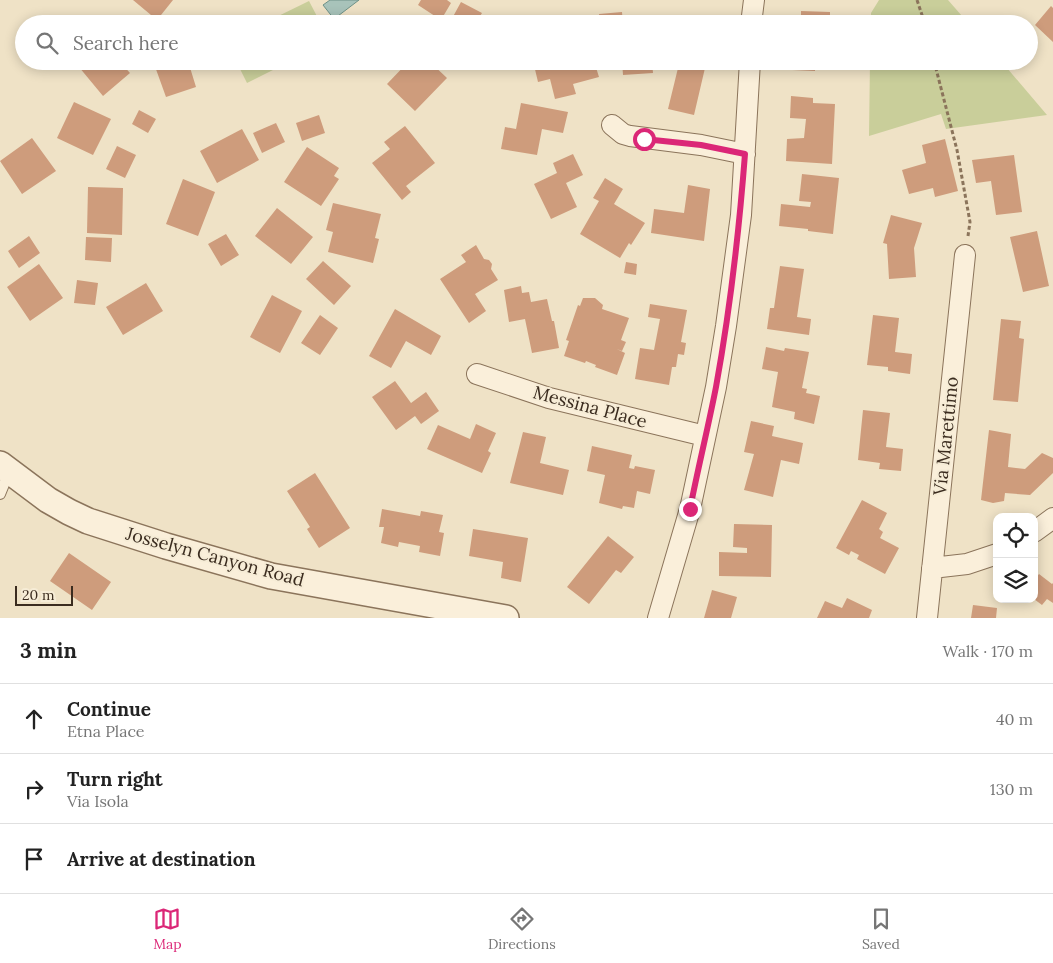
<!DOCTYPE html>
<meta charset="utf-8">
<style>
body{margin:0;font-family:Lora,serif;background:#f2f2f2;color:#222}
.controls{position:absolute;right:15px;bottom:15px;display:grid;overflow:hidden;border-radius:10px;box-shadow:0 2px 12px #0003}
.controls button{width:45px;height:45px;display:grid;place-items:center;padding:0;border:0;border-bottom:1px solid #e0e0e0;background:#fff;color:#222;font:25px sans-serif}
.scale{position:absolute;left:15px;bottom:12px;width:58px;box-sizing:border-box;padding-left:5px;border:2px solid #3b2c1f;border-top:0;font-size:14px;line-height:18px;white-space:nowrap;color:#3b2c1f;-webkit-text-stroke:4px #f6ecd6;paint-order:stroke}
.stop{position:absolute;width:15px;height:15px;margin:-11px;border:4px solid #db2777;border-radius:50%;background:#fff}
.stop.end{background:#db2777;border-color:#fff;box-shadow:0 1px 5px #0008}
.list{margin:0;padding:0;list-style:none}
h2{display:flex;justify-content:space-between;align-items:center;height:65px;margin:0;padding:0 20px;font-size:21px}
h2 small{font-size:16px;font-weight:400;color:#767676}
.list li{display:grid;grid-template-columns:32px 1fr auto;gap:15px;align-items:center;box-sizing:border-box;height:70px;padding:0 20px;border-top:1px solid #e0e0e0}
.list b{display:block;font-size:19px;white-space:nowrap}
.list p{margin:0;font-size:16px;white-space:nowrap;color:#767676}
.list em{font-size:16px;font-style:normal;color:#767676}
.icon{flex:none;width:28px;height:28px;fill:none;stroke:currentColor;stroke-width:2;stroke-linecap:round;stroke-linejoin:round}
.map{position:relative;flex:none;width:1053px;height:618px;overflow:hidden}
.search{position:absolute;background:#fff;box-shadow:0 2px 12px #0003;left:15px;right:15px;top:15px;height:55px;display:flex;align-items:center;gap:12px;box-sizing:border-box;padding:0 18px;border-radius:28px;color:#767676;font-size:19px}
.sheet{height:275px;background:#fff}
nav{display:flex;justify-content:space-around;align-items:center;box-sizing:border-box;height:70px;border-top:1px solid #e0e0e0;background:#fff;font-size:14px;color:#767676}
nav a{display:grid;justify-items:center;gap:2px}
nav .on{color:#db2777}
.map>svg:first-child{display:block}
</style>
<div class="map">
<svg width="1053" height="618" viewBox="0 0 1053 618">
<rect width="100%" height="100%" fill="#efe2c6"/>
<path fill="#c9ce9a" d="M879,0H948L969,24H871V13Z
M309,1L321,24H262Z
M236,61H291L247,83Z
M870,61H1001L1047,115L946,129L941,114L869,136Z"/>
<path fill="#a8c3ba" stroke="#6e9288" d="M330,0H359L334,19L323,5Z"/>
<path fill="#ce9c7c" d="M133,0H173L157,20Z
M421,0H447L451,3L441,20L418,5Z
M461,2L482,13L479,18L489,24H449Z
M1051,6L1053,8V42L1035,25Z
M801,11L830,12V24H801Z
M622,12L623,24H600L599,14Z
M645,17V24H628L627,19Z
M74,61H119L130,73L103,96Z
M153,61H188L196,87L166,97Z
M409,61H429L447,78L415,111L387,84Z
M533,61H594L599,77L573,84L576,94L555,99L550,79L538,82Z
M622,61H652L653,73L623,75Z
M666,61H716L714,70L705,68L694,115L668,109L678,68L665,65Z
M792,61H831V68H815V71L792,70Z
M791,96L813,98V103L835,104L832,164L786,161L787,139L804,138L806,119L790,118Z
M74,102L111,119L93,155L57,138Z
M521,103L568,112L563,133L542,129L537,155L501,149L505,127L516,129Z
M139,110L156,119L148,133L132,124Z
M319,115L325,133L302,141L296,123Z
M276,123L285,142L262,153L253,133Z
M405,126L435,163L406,186L411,192L402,200L372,163L390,149L384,142Z
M242,129L259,160L217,183L200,151Z
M32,138L56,171L22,194L0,161Z
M945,139L958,191L935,197L933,188L909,194L902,170L926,163L922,145Z
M117,146L136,155L125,178L106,169Z
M307,147L339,168L334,176L339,179L321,206L284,182Z
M573,154L583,175L566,183L577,207L551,219L534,184L557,173L553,163Z
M1014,155L1022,212L996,215L991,181L976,183L972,160Z
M802,174L839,178L833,234L808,231V229L779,226L781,204L810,207L811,202L799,201Z
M605,178L623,189L614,204L645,223L631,245L629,243L620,258L580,234L599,201L593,198Z
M183,179L215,192L198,236L166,224Z
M688,185L710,189L704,241L651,233L654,209L684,213Z
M88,187L123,188L122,235L87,233Z
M333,203L381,214L375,238L379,239L373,263L328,252L333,232L326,230Z
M277,208L313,237L291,264L255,236Z
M891,215L922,223L914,248L916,277L889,279L887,244L883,243Z
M1037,231L1049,286L1023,292L1010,237Z
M226,234L239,255L221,266L208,244Z
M29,236L40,253L19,268L8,251Z
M86,237L112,238L111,262L85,260Z
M476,245L484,259L489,260L492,264L491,269L498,280L475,294L486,311L469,323L440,279L466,262L461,255Z
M323,261L351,286L334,305L306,279Z
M626,262L637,264L636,275L624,273Z
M39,264L63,298L30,321L7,287Z
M780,266L804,269L797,317L811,319L809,335L767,329L770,308H774Z
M77,280L98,283L95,305L74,303Z
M146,283L163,311L123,335L106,307Z
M521,286L522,293L529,292L531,302L547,299L552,321H554L559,348L532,353L525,319L509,322L504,290Z
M272,295L302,311L280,353L250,337Z
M583,298H595L603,305L602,309L629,318L621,340L626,342L622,351L617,349L625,353L617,375L595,367L596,365L586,361L585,363L564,356L569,341L566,340L578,305L580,306Z
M650,304L687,310L681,342L686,343L684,355L678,354L676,367H672L669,385L635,379L640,348L654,350L660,319L648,317Z
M395,309L441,336L431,355L406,341L391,368L369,356Z
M320,315L338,328L320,355L301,343Z
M873,315L899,318L895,352L912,354L910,374L888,371V367L867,365Z
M1001,319L1021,321L1019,338L1024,339L1018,402L993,400Z
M766,347L784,351L785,348L809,352L802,388L807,389L806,393L820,396L814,424L794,419L795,412L772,407L778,372L762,369Z
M395,381L411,403L426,392L439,411L421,424L415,416L396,430L372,397Z
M863,410L890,413L886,447L903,449L901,471L879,469L880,463L858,460Z
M751,421L774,426L772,436L803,443L799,464L781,460L773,497L744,490L754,454L744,452Z
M476,424L496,433L488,451L491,453L482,473L427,449L438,425L470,439Z
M989,430L1011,434L1008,467L1025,469L1042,453L1053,458V473L1030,495L1005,493L1004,501L993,503L981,500Z
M523,432L546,437L540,463L569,470L563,495L510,483Z
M592,446L632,455L629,468L634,469L635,466L655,470L650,494L637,491L634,508L623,506L622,509L599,503L605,475L587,471Z
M315,473L350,528L319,548L307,529L310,527L287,491Z
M862,500L887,513L879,529L883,532L880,538L899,548L885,574L857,559L859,555L851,551L849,555L836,548Z
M382,509L420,516L421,511L443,515L439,532L444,533L440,556L419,552L420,546L399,542L398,547L381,543L384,527H379Z
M734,524L772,525L771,577L719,576V552L747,553V548L733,547Z
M473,529L528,538L521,582L501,578L503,562L469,556Z
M608,536L634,557L621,573L616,570L589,604L567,587Z
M69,553L111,582L92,610L50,581Z
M1039,574L1052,584L1053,583V603L1047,599L1042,605L1034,599V580Z
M712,590L737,597L731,618H704Z
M847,598L872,610L869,618H817L825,601L842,608Z
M973,605L997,608L996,618H971Z"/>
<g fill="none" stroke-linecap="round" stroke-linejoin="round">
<g stroke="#8b745b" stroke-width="12">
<path id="service" d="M0,494L9,472"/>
</g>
<g stroke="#8b745b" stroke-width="22">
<path id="minor" d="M751,24L754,0
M612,125L623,134L630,136L701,145L745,154
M477,374L549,398L705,436
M1034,532L1053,518
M932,568L967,564L997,554
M658,618L690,509L716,387L726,326L741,215L750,61
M927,618L965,255"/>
</g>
<g stroke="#8b745b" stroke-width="28">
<path id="tertiary" d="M0,464L48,500L69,512L88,521L166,546L271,576L506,618"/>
</g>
<path stroke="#8b745b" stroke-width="3" stroke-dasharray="4 2.5" stroke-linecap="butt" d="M917,0L925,24
M934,61L957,150L970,222L968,236"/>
<use href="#service" stroke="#faefda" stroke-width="10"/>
<use href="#minor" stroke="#faefda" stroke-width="20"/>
<use href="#tertiary" stroke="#faefda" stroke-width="25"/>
</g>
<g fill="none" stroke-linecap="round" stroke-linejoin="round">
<path stroke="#db2777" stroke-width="6" d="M644,139L701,145L745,154C739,232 730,310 716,387C708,428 698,468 690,509"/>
</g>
<g text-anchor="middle" stroke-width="4" stroke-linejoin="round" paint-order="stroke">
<g font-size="18" fill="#3b2c1f" stroke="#f6ecd6">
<text transform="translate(590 407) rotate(15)" y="6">Messina Place</text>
<text transform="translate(946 436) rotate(-84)" y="6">Via Marettimo</text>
<text transform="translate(215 557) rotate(15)" y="6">Josselyn Canyon Road</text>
</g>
</g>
</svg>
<div class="controls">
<button><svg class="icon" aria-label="locate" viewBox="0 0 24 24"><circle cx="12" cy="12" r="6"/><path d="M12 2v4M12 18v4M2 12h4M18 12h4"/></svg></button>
<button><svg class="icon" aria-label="layers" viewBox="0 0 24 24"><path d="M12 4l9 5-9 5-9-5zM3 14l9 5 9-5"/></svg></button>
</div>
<div class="scale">20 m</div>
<div class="stop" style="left:644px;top:139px"></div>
<div class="stop end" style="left:690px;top:509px"></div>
<div class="search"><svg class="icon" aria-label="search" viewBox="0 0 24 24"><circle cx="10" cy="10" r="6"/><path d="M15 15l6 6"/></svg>Search here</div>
</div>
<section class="sheet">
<h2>3 min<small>Walk · 170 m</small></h2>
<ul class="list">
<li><svg class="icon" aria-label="ahead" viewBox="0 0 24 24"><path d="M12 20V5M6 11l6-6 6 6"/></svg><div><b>Continue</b><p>Etna Place</p></div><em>40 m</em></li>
<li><svg class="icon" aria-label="right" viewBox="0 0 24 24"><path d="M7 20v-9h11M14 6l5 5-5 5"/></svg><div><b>Turn right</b><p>Via Isola</p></div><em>130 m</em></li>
<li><svg class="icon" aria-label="arrive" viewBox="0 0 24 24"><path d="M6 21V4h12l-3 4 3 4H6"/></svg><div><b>Arrive at destination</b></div></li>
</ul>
</section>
<nav>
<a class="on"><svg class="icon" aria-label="map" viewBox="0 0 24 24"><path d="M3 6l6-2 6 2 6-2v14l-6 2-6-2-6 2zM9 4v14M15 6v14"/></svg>Map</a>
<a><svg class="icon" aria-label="directions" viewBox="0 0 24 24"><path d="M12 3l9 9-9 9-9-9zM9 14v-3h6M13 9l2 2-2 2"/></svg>Directions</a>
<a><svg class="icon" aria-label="saved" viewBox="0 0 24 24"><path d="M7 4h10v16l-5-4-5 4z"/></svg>Saved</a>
</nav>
